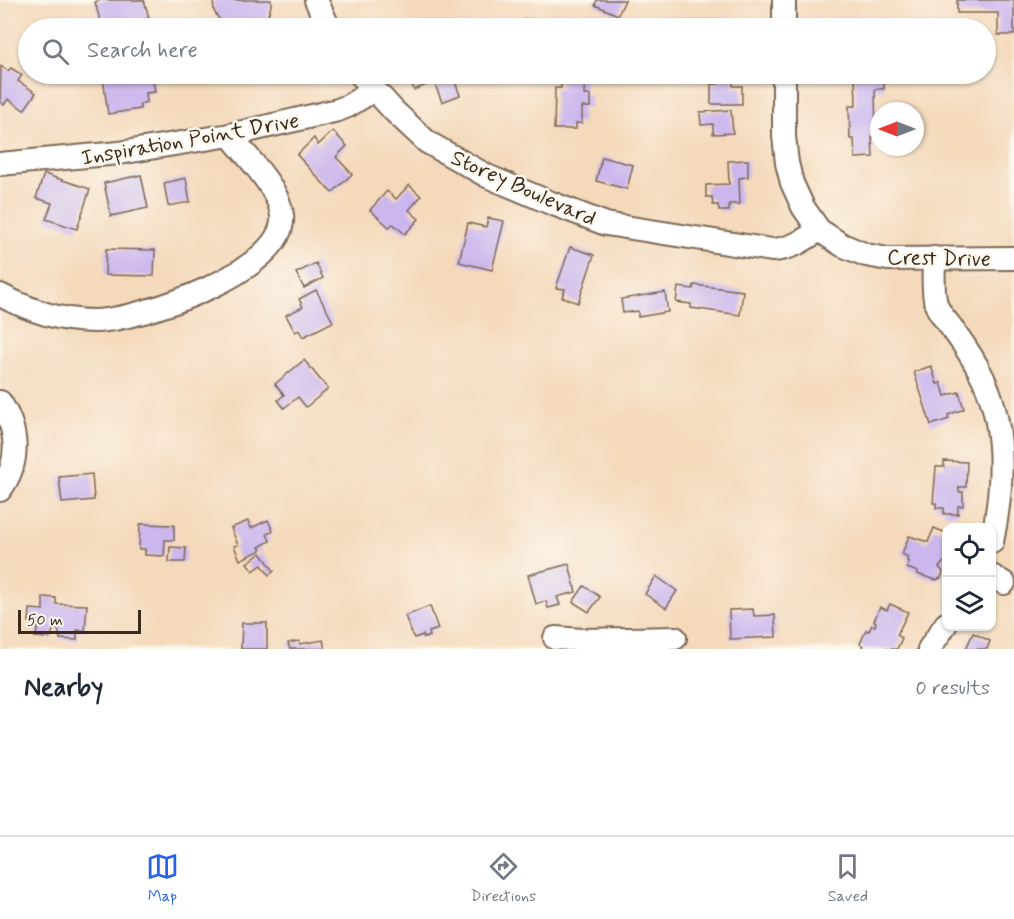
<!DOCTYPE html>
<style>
:root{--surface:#fff;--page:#f2f2f3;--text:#1f2937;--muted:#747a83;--line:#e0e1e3;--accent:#2563eb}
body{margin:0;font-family:Mynerve,sans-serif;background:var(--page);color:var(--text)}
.controls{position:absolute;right:18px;bottom:18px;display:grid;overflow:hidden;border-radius:12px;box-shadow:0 2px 4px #0004}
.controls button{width:54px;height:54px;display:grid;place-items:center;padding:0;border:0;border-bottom:2px solid var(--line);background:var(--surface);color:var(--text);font:30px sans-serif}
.compass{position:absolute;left:870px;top:102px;width:54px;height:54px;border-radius:50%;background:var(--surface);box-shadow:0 2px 4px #0004;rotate:270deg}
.scale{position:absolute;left:18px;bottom:15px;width:123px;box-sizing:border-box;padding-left:6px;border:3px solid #3b2a1e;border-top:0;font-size:16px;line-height:21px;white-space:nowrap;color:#3b2a1e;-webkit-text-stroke:4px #fbf7ec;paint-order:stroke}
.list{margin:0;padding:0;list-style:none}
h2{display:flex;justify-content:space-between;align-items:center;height:78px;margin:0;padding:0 24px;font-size:26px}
h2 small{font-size:20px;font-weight:400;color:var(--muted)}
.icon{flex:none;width:33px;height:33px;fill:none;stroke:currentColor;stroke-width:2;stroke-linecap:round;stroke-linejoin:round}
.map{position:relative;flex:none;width:1014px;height:649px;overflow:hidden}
.search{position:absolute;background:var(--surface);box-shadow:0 2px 4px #0004;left:18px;right:18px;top:18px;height:66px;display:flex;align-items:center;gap:15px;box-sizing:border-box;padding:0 21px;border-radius:33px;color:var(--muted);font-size:22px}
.sheet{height:186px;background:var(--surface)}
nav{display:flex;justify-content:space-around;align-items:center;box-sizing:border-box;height:84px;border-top:2px solid var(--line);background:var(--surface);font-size:16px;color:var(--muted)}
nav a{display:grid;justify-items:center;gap:3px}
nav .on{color:var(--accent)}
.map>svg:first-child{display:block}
</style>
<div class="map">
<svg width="1014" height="649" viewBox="0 0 1014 649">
<rect width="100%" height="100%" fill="#fbf7ec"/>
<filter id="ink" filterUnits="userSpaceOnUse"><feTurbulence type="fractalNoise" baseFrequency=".0167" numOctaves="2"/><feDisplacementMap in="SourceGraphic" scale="12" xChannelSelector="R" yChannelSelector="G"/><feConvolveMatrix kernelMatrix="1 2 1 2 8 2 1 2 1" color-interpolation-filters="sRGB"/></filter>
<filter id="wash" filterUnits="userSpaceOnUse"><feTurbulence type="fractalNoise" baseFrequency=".008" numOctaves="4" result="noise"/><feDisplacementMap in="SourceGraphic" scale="24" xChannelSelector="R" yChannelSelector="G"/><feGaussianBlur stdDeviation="1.35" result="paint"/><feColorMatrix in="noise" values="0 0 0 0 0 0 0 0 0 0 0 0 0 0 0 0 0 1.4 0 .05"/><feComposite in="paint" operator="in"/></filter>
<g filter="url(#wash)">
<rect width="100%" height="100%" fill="#f4d9bb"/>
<g id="blocks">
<!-- building -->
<g fill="#cbb6ed">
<polygon points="101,0 144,0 149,18 111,28 102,28 95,2"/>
<polygon points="213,0 271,0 271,6 268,15 254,28 233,28 219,19 214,11"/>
<polygon points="597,0 625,0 618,15 595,5"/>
<polygon points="957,0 1014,0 1014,35 998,35 998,13 957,13"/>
<polygon points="524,19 543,20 543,26 555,26 554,28 523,28"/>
<polygon points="703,20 737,21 737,28 703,28"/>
<polygon points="1,66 8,71 11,68 22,75 18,81 36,93 24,110 8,99 4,105 0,102"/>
<polygon points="129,74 152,74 155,92 146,93 147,102 140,104 140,109 108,114 103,78"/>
<polygon points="417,74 452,74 460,95 442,102 434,82 414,90 409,77"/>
<polygon points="718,74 733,74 733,86 742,86 742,104 711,104 711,84 718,84"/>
<polygon points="855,74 883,74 884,89 875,89 876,137 872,137 873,157 855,158 854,139 850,139 849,106 856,106"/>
<polygon points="562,76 585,76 584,95 590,95 590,107 582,107 582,123 576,123 576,129 554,129 555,88 561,88"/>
<polygon points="731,110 733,133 713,134 713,124 701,125 700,112"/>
<polygon points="333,131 347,146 336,157 352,174 332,193 297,155 314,138 318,145"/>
<polygon points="602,157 633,165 627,189 596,181"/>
<polygon points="748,160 748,177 739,178 740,204 729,204 729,211 719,211 718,205 713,205 712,197 706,197 706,185 729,184 728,161"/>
<polygon points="44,174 90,189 77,229 46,219 52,203 36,198"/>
<polygon points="141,175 148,208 111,216 104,183"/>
<polygon points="186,178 190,202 168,206 164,183"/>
<polygon points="409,185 421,196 409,210 419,219 405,234 393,224 389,227 370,210 387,191 396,199"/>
<polygon points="488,218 504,221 492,270 459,262 468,223 486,227"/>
<polygon points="570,247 594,255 578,303 562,297 565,289 556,288"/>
<polygon points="106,249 155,250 154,276 105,275"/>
<polygon points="316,263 323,278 304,288 296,273"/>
<polygon points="694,285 743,291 740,315 691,308 691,304 676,302 678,287 693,289"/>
<polygon points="316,290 333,322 303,337 299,330 295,332 286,315 303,307 299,299"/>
<polygon points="665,292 668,312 638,317 638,311 623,313 621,299"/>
<polygon points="304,360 328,389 306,407 298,397 284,408 278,400 284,395 275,384"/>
<polygon points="931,366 937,384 941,383 945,396 959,392 964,409 948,415 949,419 931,425 914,372"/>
<polygon points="944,461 967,462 966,487 959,487 959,492 963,492 963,506 958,506 958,514 944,514 944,508 936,508 936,503 933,503 936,467 944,467"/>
<polygon points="92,474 94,500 62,503 59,477"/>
<polygon points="268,520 273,531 267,534 270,541 259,547 261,550 240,560 234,546 238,545 231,528 248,521 251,528"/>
<polygon points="140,524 174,525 174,540 165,540 164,556 145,555 145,549 139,549"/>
<polygon points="934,528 946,533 946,560 939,567 943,572 941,578 936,580 917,574 918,572 907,568 909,562 907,561 908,557 902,554 909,536 928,542"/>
<polygon points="170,547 186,548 185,562 169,562"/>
<polygon points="261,553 274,571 269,575 262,565 253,571 247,563"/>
<polygon points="569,564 576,592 557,597 560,605 548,608 546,601 536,604 528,575"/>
<polygon points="656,576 677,591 666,608 645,594"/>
<polygon points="584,586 600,597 589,612 573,602"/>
<polygon points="43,597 56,598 56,604 87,605 85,631 77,630 77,640 60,639 58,628 54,628 50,638 35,637 40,622 29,622 30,609 43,610"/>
<polygon points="890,604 908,612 897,635 902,638 897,649 861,649 863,646 860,644 866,630 869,631 872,625 875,626 876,622 874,621 880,607 887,610"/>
<polygon points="430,606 438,629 429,632 430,636 424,638 423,635 414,638 405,616"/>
<polygon points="753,609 754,616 775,615 776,637 730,639 729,610"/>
<polygon points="242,623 267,623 267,649 241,649"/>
<polygon points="973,633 990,641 987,649 966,649"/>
<polygon points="323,640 325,649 290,649 288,643 299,641 300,644"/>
</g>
</g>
</g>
<g filter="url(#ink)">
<use href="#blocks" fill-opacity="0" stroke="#7c6755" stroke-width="1.5"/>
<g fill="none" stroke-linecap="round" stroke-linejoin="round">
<!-- minor casing -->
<g stroke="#7c6755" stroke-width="26">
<g id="minor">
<polyline points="316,0 329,28"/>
<polyline points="784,0 784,28"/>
<path d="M360 74 394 111 427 142 487 176 551 203 606 224 772 250C791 249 803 241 819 230"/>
<polyline points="784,74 784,136 787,163 792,183 803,207 819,230 842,245 866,255 888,259 1014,258"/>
<polyline points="0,164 119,153 230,135 338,110 348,106 374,90"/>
<path d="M934 258C934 273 932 290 936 304 939 314 948 322 954 331 965 346 975 361 983 378 1007 428 1003 489 992 542"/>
<path d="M0 295C32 311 59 321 95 321 139 320 288 271 282 215 279 188 246 156 230 135"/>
<path d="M0 402C18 429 21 462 0 490"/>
<polyline points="992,576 1004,583"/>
<polyline points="555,638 582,640 675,638"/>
<polyline points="929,649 946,624"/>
</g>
</g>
<!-- minor -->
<use href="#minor" stroke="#fff" stroke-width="22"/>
</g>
</g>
<g text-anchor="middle" stroke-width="5" stroke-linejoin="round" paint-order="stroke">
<!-- street labels -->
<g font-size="22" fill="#3b2a1e" stroke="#fbf7ec">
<text transform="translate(190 138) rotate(-10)" y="8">Inspiration Point Drive</text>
<text transform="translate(524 187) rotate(24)" y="8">Storey Boulevard</text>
<text transform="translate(939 257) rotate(1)" y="8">Crest Drive</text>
</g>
</g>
</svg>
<div class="controls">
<button><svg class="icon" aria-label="locate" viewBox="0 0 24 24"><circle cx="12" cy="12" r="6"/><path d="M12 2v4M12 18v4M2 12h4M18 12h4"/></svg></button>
<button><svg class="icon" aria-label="layers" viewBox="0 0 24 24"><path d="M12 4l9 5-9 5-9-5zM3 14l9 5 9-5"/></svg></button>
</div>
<svg class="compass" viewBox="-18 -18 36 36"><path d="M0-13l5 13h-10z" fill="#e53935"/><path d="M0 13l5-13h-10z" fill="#747a83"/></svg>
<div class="scale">50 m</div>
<div class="search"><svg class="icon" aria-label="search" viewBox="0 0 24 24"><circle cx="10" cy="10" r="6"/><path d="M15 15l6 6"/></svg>Search here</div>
</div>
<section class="sheet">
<h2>Nearby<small>0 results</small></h2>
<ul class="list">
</ul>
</section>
<nav>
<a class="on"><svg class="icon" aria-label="map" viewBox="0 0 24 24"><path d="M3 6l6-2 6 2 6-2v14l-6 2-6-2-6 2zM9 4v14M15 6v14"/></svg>Map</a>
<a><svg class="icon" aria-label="directions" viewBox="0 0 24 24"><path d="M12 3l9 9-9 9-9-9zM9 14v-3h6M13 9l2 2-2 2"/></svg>Directions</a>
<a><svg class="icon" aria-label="saved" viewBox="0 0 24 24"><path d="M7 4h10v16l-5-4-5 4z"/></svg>Saved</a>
</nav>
